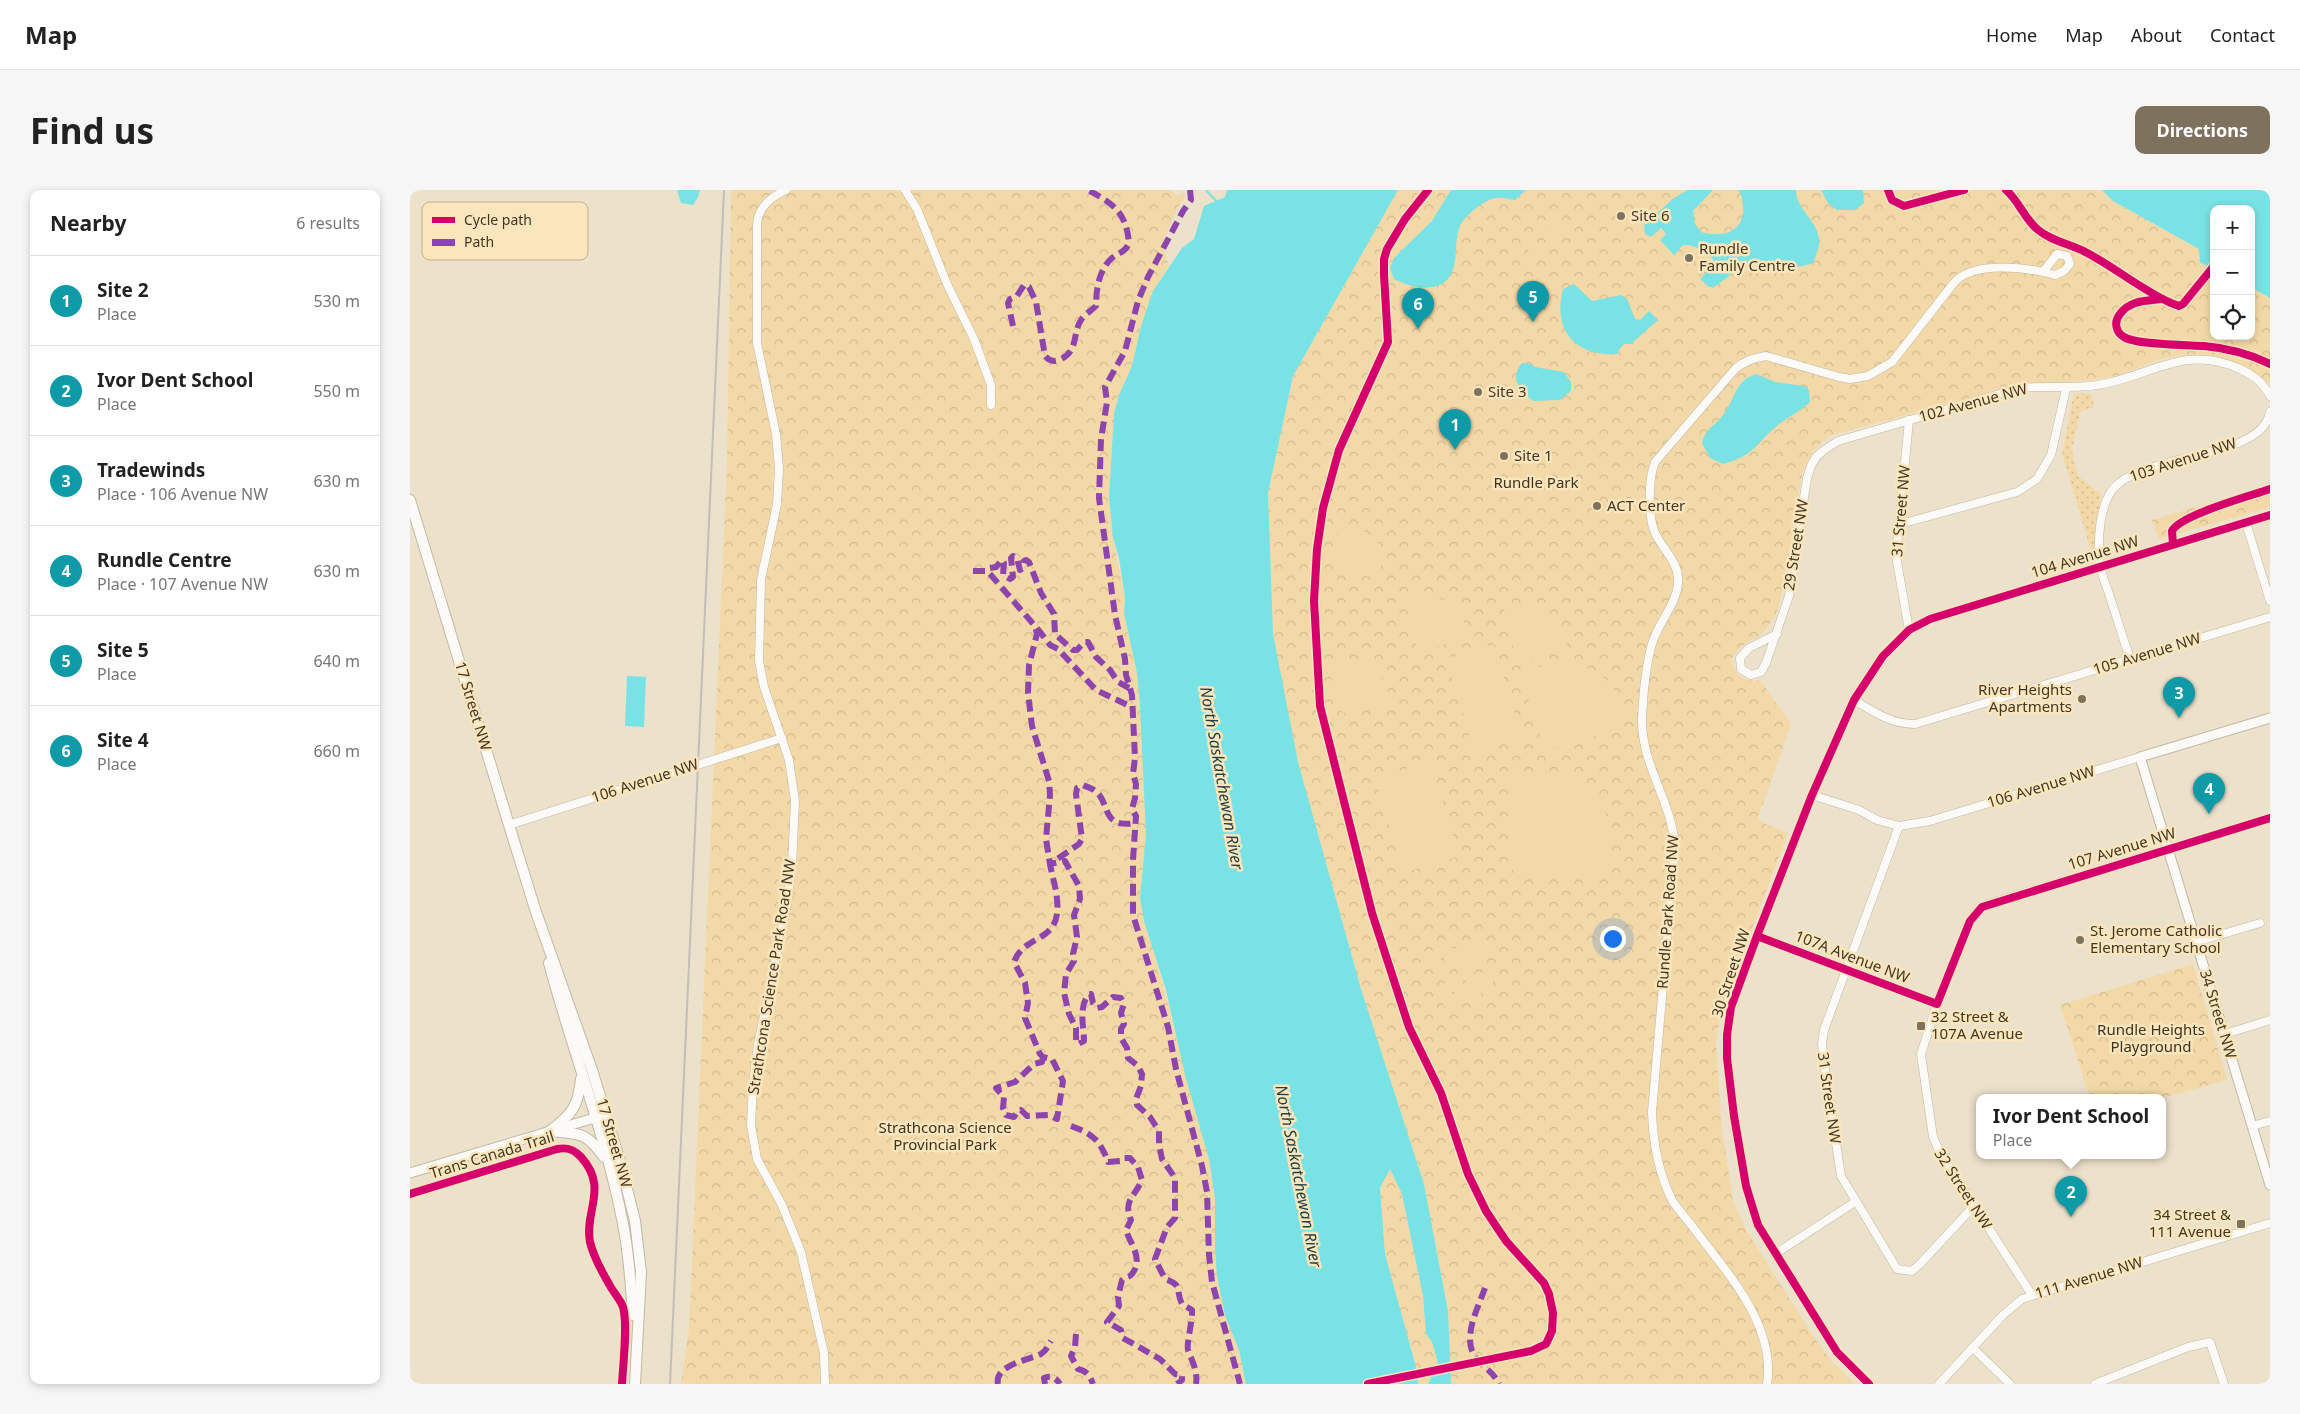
<!DOCTYPE html>
<meta charset="utf-8">
<style>
:root{--surface:#fff;--page:#f6f6f6;--text:#222;--muted:#767676;--line:#e0e0e0;--accent:#7e725e}
body{margin:0;font-family:"Noto Sans",sans-serif;background:var(--page);color:var(--text)}
.controls{position:absolute;right:15px;top:15px;display:grid;overflow:hidden;border-radius:10px;box-shadow:0 2px 8px #0003}
.controls button{width:45px;height:45px;display:grid;place-items:center;padding:0;border:0;border-bottom:1px solid var(--line);background:var(--surface);color:var(--text);font:25px sans-serif}
.you{position:absolute;left:1202px;top:748px;width:18px;height:18px;margin:-12px;border:4px solid #fff;border-radius:50%;background:#1a73e8;box-shadow:0 0 0 8px #1a73e833}
.badge{display:grid;place-items:center;width:32px;height:32px;border-radius:50%;background:var(--accent);color:#fff;font-size:16px;font-weight:700}
.pin{position:absolute;translate:-50% -41px;filter:drop-shadow(0 1px 2px #0008)}
.pin::after{content:'';position:absolute;top:26px;width:18px;height:15px;background:inherit;clip-path:polygon(0 0,100% 0,50% 100%)}
.popup{position:absolute;left:1566px;top:904px;width:190px;height:65px;box-sizing:border-box;display:grid;place-content:center;border-radius:10px;background:var(--surface);filter:drop-shadow(0 1px 4px #0005);font-size:16px;white-space:nowrap;color:var(--muted)}
.popup b{font-size:19px;color:var(--text)}
.popup::after{content:'';position:absolute;left:50%;top:100%;margin-left:-10px;border:10px solid transparent;border-top-color:var(--surface)}
.list{margin:0;padding:0;list-style:none}
h2{display:flex;justify-content:space-between;align-items:center;height:65px;margin:0;padding:0 20px;font-size:21px}
h2 small{font-size:16px;font-weight:400;color:var(--muted)}
.list li{display:grid;grid-template-columns:32px 1fr auto;gap:15px;align-items:center;box-sizing:border-box;height:90px;padding:0 20px;border-top:1px solid var(--line)}
.list b{display:block;font-size:19px;white-space:nowrap}
.list p{margin:0;font-size:16px;white-space:nowrap;color:var(--muted)}
.list em{font-size:16px;font-style:normal;color:var(--muted)}
.icon{flex:none;width:28px;height:28px;fill:none;stroke:currentColor;stroke-width:2;stroke-linecap:round;stroke-linejoin:round}
.map{position:relative;flex:none;width:1860px;height:1194px;overflow:hidden;border-radius:10px}
header{display:flex;align-items:center;gap:30px;box-sizing:border-box;height:70px;padding:0 25px;background:var(--surface);border-bottom:1px solid var(--line)}
header strong{font-size:24px}
nav{display:flex;gap:28px;margin-inline-start:auto;font-size:18px}
.intro{display:flex;align-items:center;justify-content:space-between;box-sizing:border-box;height:120px;padding:0 30px}
h1{margin:0;font-size:35px}
.button{padding:12px 22px;border-radius:10px;background:var(--accent);color:#fff;font-size:18px;font-weight:700}
main{display:flex;gap:30px;padding:0 30px}
aside{flex:1;background:var(--surface);border-radius:10px;box-shadow:0 2px 8px #0003}
.map>svg:first-child{display:block}
</style>
<header>
<strong>Map</strong>
<nav><a>Home</a><a>Map</a><a>About</a><a>Contact</a></nav>
</header>
<div class="intro"><h1>Find us</h1><a class="button">Directions</a></div>
<main>
<aside>
<h2>Nearby<small>6 results</small></h2>
<ul class="list">
<li><span class="badge" style="background:#0f9aa8">1</span><div><b>Site 2</b><p>Place</p></div><em>530 m</em></li>
<li><span class="badge" style="background:#0f9aa8">2</span><div><b>Ivor Dent School</b><p>Place</p></div><em>550 m</em></li>
<li><span class="badge" style="background:#0f9aa8">3</span><div><b>Tradewinds</b><p>Place · 106 Avenue NW</p></div><em>630 m</em></li>
<li><span class="badge" style="background:#0f9aa8">4</span><div><b>Rundle Centre</b><p>Place · 107 Avenue NW</p></div><em>630 m</em></li>
<li><span class="badge" style="background:#0f9aa8">5</span><div><b>Site 5</b><p>Place</p></div><em>640 m</em></li>
<li><span class="badge" style="background:#0f9aa8">6</span><div><b>Site 4</b><p>Place</p></div><em>660 m</em></li>
</ul>
</aside>
<div class="map">
<svg width="1860" height="1194" viewBox="0 0 1860 1194">
<defs>
<pattern id="grass-dots" width="8" height="8" patternUnits="userSpaceOnUse" patternTransform="scale(1.25)"><rect width="8" height="8" fill="#f4d9a8"/><path d="M2 2h.1M6 6h.1" fill="none" stroke="#d2bb90" stroke-width="1.8" stroke-linecap="round"/></pattern>
<pattern id="forest-crowns" width="20" height="18" patternUnits="userSpaceOnUse" patternTransform="scale(1.25)"><rect width="20" height="18" fill="#f4d9a8"/><path d="M2 6a3 3 0 1 1 6 0M12 15a3 3 0 1 1 6 0" fill="none" stroke="#d2bb90"/></pattern>
</defs>
<rect width="100%" height="100%" fill="#ece1cb"/>
<!-- grass -->
<polygon fill="url(#grass-dots)" points="1664,203 1681,204 1684,217 1670,222 1662,261 1668,286 1691,304 1683,367 1652,264"/>
<!-- forest -->
<g fill="url(#forest-crowns)">
<polygon points="321,0 761,0 767,6 774,2 775,8 771,12 752,52 759,76 743,101 731,136 722,176 709,205 704,223 699,308 703,348 715,408 714,424 727,483 730,516 736,645 730,708 799,969 805,1010 805,1059 815,1125 829,1160 836,1194 271,1194 279,1138 317,272"/>
<path d="M988 0H1692L1703 11 1789 59 1790 73 1804 78V146H1841V97L1860 108V193C1829 172 1797 159 1760 167 1738 172 1717 184 1695 188 1665 193 1637 192 1607 195L1419 246 1403 261 1392 283 1373 400 1366 425 1351 445 1332 456 1321 469C1325 485 1333 493 1350 490L1381 534 1348 628 1353 633 1378 643 1311 821 1306 851 1311 930 1323 1011 1336 1040 1402 1144 1423 1173 1445 1194H1041L1038 1121 1014 994 951 799 888 572 863 444 858 303 883 186Z"/>
<polygon points="1860,295 1860,317 1749,349 1742,330"/>
<polygon points="1783,774 1817,890 1752,908 1680,908 1650,815"/>
<polygon points="980,979 992,1004 1013,1106 1016,1144 1022,1152 1028,1173 1018,1194 1008,1194 1006,1177 975,1064 970,998"/>
</g>
<!-- pitch -->
<g fill="#f4d9a8">
<polygon points="1146,29 1156,46 1147,52 1136,35"/>
<polygon points="1121,44 1132,60 1122,66 1112,49"/>
<path d="M940 337C971 343 976 359 969 388L927 382 925 378 928 338Z"/>
<path d="M1010 407C1043 407 1050 416 1059 446L1015 461 1007 458 995 410Z"/>
<path d="M1109 417C1142 418 1149 426 1158 457L1113 471 1106 468 1094 420Z"/>
<polygon points="1084,454 1112,548 1064,562 1037,468"/>
<path d="M941 471C965 473 976 490 981 512L938 525 931 521 918 477Z"/>
<path d="M1152 471C1169 474 1189 480 1201 494 1209 504 1211 524 1214 536L1138 561 1134 559 1110 482Z"/>
<polygon points="1021,571 1049,666 993,683 965,588"/>
<path d="M1158 587C1204 606 1200 639 1201 682L1107 685 1103 681 1098 588Z"/>
<polygon points="1070,747 1076,769 1065,772 1059,750"/>
<polygon points="1055,751 1062,773 1051,776 1045,754"/>
<polygon points="1041,755 1048,777 1037,780 1031,758"/>
<polygon points="1028,759 1034,781 1024,784 1017,762"/>
<polygon points="1080,781 1086,802 1076,806 1069,784"/>
<polygon points="1065,785 1072,806 1061,810 1055,788"/>
<polygon points="1052,789 1058,810 1048,813 1041,792"/>
<polygon points="1038,792 1045,814 1034,817 1028,796"/>
</g>
<!-- water -->
<g fill="#79e2e4">
<polygon points="267,0 290,0 288,7 283,15 271,13"/>
<polygon points="817,0 988,0 883,186 858,303 863,444 888,572 951,799 1014,994 1038,1121 1041,1194 1018,1194 1028,1173 1022,1152 1016,1144 1013,1106 992,1004 980,979 970,998 975,1064 1006,1177 1008,1194 836,1194 829,1160 815,1125 807,1086 805,1059 805,1009 799,969 775,885 756,800 734,731 730,708 736,645 730,516 727,483 714,423 715,408 709,368 703,348 699,308 704,223 709,205 722,176 731,136 743,101 772,58 784,49 794,16 815,7"/>
<path d="M1041 0H1116L1105 10C1099 9 1089 6 1082 9 1071 13 1055 25 1050 36 1044 50 1048 68 1042 82 1033 105 1001 98 984 89L980 78 984 68 1022 31Z"/>
<path d="M1278 0H1303L1283 21 1285 34 1291 42C1312 48 1334 43 1333 18 1332 11 1333 6 1328 0H1386C1385 20 1411 32 1409 54 1409 59 1405 67 1403 73 1375 84 1363 68 1341 74 1326 78 1317 89 1304 97H1299L1290 89 1303 75V69C1295 61 1284 54 1273 55L1264 65 1250 50 1256 44 1251 38 1241 47 1235 44 1234 35 1264 8Z"/>
<polygon points="1411,0 1453,0 1454,13 1445,20 1427,20 1418,13"/>
<polygon points="1692,0 1860,0 1860,108 1841,97 1841,19 1804,19 1804,78 1790,73 1789,59 1703,11"/>
<path d="M1164 94 1182 111 1211 105 1217 109 1225 129 1230 130 1239 121 1248 130 1221 154H1214L1208 161V164C1166 167 1142 141 1153 99Z"/>
<path d="M1112 173 1121 174 1125 177 1154 182 1161 192V201L1150 210 1123 211C1109 199 1099 189 1112 173Z"/>
<path d="M1346 184 1365 192 1395 196 1399 201 1400 212C1391 221 1378 227 1368 235 1345 254 1346 265 1313 274L1300 268 1292 253C1297 235 1307 236 1315 222 1326 207 1325 191 1346 184Z"/>
<polygon points="217,486 236,487 234,537 215,536"/>
</g>
<g fill="none" stroke-linecap="round" stroke-linejoin="round">
<!-- stream -->
<polyline stroke="#79e2e4" stroke-width="2" points="796,0 808,13"/>
<!-- minor casing -->
<g stroke="#c2b8a4" stroke-width="9">
<g id="minor">
<path d="M376 0C361 7 348 17 347 34V153L366 244 369 279 367 314 351 390 349 471 354 497 379 570 385 611 382 675 377 714 348 855 343 894 341 935 347 969 372 1015 391 1062 414 1163 415 1194"/>
<polyline points="495,0 507,19 537,94 564,149 581,195 581,215"/>
<polyline points="1499,230 1486,366 1499,440"/>
<polyline points="1836,333 1860,411"/>
<polyline points="1487,335 1607,302 1627,289 1641,265 1656,199"/>
<path d="M1367 444 1339 458 1330 468 1331 479 1341 485 1351 482 1356 473 1379 406 1397 288 1401 276 1406 267 1414 260 1428 251 1610 198C1640 195 1669 200 1698 193 1747 182 1778 155 1830 179 1843 185 1854 193 1860 206"/>
<path d="M1720 469C1713 448 1707 428 1700 407 1696 394 1689 380 1689 367 1688 346 1690 317 1702 300 1732 262 1853 270 1860 222"/>
<path d="M1444 510C1464 522 1481 534 1505 534L1860 427"/>
<polyline points="1402,605 1449,620 1467,630 1489,636 1520,631 1730,567"/>
<polyline points="99,635 372,548"/>
<polyline points="1489,636 1414,840 1412,854 1414,873 1431,986 1487,1079 1502,1081 1509,1075 1564,1016"/>
<polyline points="1347,746 1527,814"/>
<polyline points="1786,752 1850,733"/>
<polyline points="1815,844 1860,830"/>
<polyline points="1842,936 1860,931"/>
<polyline points="1365,1064 1445,1012"/>
<polyline points="1622,1105 1530,963 1523,947 1511,864 1527,814 1560,731 1567,721 1578,714 1860,628"/>
<polyline points="1563,1158 1600,1194"/>
<path d="M1357 1194C1366 1135 1318 1084 1285 1040 1278 1030 1268 1020 1262 1010 1248 982 1243 952 1242 922L1265 658C1263 613 1231 575 1232 529 1233 507 1236 475 1242 454 1248 431 1270 412 1268 387 1267 371 1252 358 1245 343 1238 327 1238 289 1245 272L1325 179C1334 171 1343 168 1356 166L1429 187 1440 189 1458 186 1482 172 1543 94C1562 70 1618 77 1645 85L1654 81 1660 74 1657 66 1647 64 1633 82"/>
<polyline points="1459,1194 1427,1162 1348,1035 1336,996 1324,926 1317,868 1317,845 1321,817 1347,746 1402,605 1444,510 1473,466 1499,440 1520,429 1860,325"/>
<polyline points="1529,1194 1593,1125 1612,1109 1860,1033"/>
<polyline points="1685,1194 1778,1157 1800,1152 1814,1194"/>
</g>
</g>
<!-- tertiary casing -->
<g stroke="#c2b8a4" stroke-width="11">
<g id="tertiary">
<polyline points="1860,528 1730,567 1860,995"/>
<polyline points="0,983 191,926"/>
</g>
</g>
<!-- secondary casing -->
<g stroke="#c2b8a4" stroke-width="12">
<g id="secondary">
<polyline points="0,310 99,635 126,722 182,880 210,971 225,1031 231,1082 225,1194"/>
<path d="M139 773C162 860 196 945 213 1034 219 1064 221 1094 223 1125"/>
<path d="M140 941C170 944 175 941 194 967"/>
<path d="M140 941C162 924 168 917 171 889"/>
</g>
</g>
<!-- minor -->
<use href="#minor" stroke="#fcfaf7" stroke-width="8"/>
<!-- tertiary -->
<use href="#tertiary" stroke="#fcfaf7" stroke-width="9"/>
<!-- secondary -->
<use href="#secondary" stroke="#fcfaf7" stroke-width="10"/>
<!-- rail -->
<polyline stroke="#c2bfb9" stroke-width="2" points="260,1194 314,0"/>
<!-- quiet -->
<g stroke="#8e44ad" stroke-width="6" stroke-dasharray="12 6" stroke-linecap="butt">
<polyline points="780,0 781,10 773,21 738,87 728,111 715,161 695,197 697,212 691,249 689,308 705,425 715,469 716,485 722,505 725,568 723,584 726,594 725,608 722,619 726,626 723,670 723,725 758,837 766,879 792,976 797,1002 799,1065 802,1092 830,1194"/>
<path d="M603 136 598 113 600 109 607 106 614 95 619 97 626 112 635 166C639 171 643 172 649 170 669 162 662 144 671 130 674 125 682 120 686 116 686 100 689 79 702 68 709 62 715 63 719 53 716 22 704 14 678 0"/>
<polyline points="580,378 586,377 592,370 594,373 593,385 600,389 603,387 601,368 603,366 607,368 610,380 613,378 614,371 616,370 619,372 631,403 644,424 645,444 663,460 667,460 674,452 678,452 686,467 700,480 708,492 719,498"/>
<path d="M563 381H577L580 384 625 436 627 444 619 475 618 503 622 536 639 591 640 605 636 649 640 674 655 671 669 696 670 709 664 725 667 747 663 764 664 771 656 784 654 803 659 824 666 838V851L668 854 674 851C674 836 668 817 679 804H681L683 813 687 818 692 817 703 807 711 808 714 814 711 823 714 834 711 839V848L717 858 718 868 728 876 732 884 731 896 726 909 727 915 740 927 749 941V954L752 969 765 988V1028L757 1037 745 1069 755 1089C774 1095 765 1101 772 1114L782 1120C783 1129 776 1155 778 1160 782 1171 788 1181 786 1194"/>
<polyline points="627,438 640,455 648,459 686,500 722,517"/>
<path d="M633 867 632 872 624 874 605 892 586 898 594 907 593 918 596 925 604 927 607 922 611 920 617 926 638 925 647 929 653 891 642 869 633 867 630 864 615 828 618 813 615 793 604 772C615 742 652 755 647 709 646 697 642 686 640 674L669 654 672 649 666 604 667 598 673 595C677 597 681 598 684 600 702 612 689 639 726 633"/>
<path d="M661 936C683 944 690 950 698 972L711 971 714 968H720L728 977 732 990C724 1008 713 1010 721 1030L716 1040C720 1054 734 1068 722 1084 719 1088 716 1086 712 1090L708 1107 709 1116 697 1132 711 1140 713 1148 750 1169 765 1184 772 1185V1190L767 1194"/>
<path d="M1075 1098C1068 1118 1051 1149 1066 1168 1075 1179 1082 1180 1089 1194"/>
<path d="M666 1144 665 1157 661 1166 668 1179C677 1181 680 1186 683 1194"/>
<path d="M588 1194C584 1175 619 1170 631 1164 636 1161 638 1156 641 1151"/>
<path d="M635 1194 634 1188C642 1185 646 1188 650 1194"/>
</g>
<!-- cycleway casing -->
<g stroke="#fae5bd" stroke-width="11">
<g id="cycleway">
<polyline points="1478,0 1482,10 1494,16 1554,0"/>
<path d="M1596 0C1609 11 1614 28 1627 39 1642 52 1662 54 1679 64 1707 79 1732 100 1761 113L1769 116 1773 114 1804 76"/>
<path d="M1752 109C1736 111 1720 110 1710 124 1704 131 1705 142 1714 147 1727 155 1777 155 1794 156 1816 158 1840 164 1860 174"/>
<path d="M1763 354 1762 341C1770 325 1840 306 1860 299"/>
<polyline points="1347,746 1527,814 1560,731 1572,717 1860,628"/>
<path d="M0 1004 147 959C157 957 164 959 171 967 199 998 174 1021 180 1052 183 1065 192 1082 199 1094 203 1102 210 1109 213 1117 218 1135 213 1174 212 1194"/>
<polyline points="958,1194 1121,1161 1136,1154 1142,1141 1143,1123 1139,1104 1134,1093 1096,1051 1076,1021 1058,984 1031,903 999,837 962,723 910,516 904,411 907,359 913,318 929,260 978,152 974,85 974,69 977,59 995,29 1018,0"/>
<polyline points="1459,1194 1427,1162 1348,1035 1336,996 1324,926 1317,868 1317,845 1321,817 1347,746 1402,605 1444,510 1473,466 1499,440 1520,429 1860,325"/>
</g>
</g>
<!-- cycleway -->
<use href="#cycleway" stroke="#d6006c" stroke-width="8"/>
</g>
<!-- markers -->
<g fill="#7e725e" stroke="#fae5bd" stroke-width="2">
<circle cx="1211" cy="26" r="5"/>
<circle cx="1279" cy="68" r="5"/>
<circle cx="1068" cy="202" r="5"/>
<circle cx="1094" cy="266" r="5"/>
<circle cx="1187" cy="316" r="5"/>
<circle cx="1672" cy="509" r="5"/>
<circle cx="1670" cy="750" r="5"/>
<rect x="1506" y="831" width="10" height="10" rx="2.5"/>
<rect x="1826" y="1029" width="10" height="10" rx="2.5"/>
</g>
<g text-anchor="middle" stroke-width="5" stroke-linejoin="round" paint-order="stroke">
<!-- poi labels -->
<g font-size="15" fill="#423723" stroke="#fae5bd" text-anchor="start">
<text x="1221" y="31">Site 6</text>
<text x="1289" y="64">Rundle<tspan x="1289" dy="17">Family Centre</tspan></text>
<text x="1078" y="207">Site 3</text>
<text x="1104" y="271">Site 1</text>
<text x="1197" y="321">ACT Center</text>
<text x="1662" y="505" text-anchor="end">River Heights<tspan x="1662" dy="17">Apartments</tspan></text>
<text x="1680" y="746">St. Jerome Catholic<tspan x="1680" dy="17">Elementary School</tspan></text>
<text x="1521" y="832">32 Street &amp;<tspan x="1521" dy="17">107A Avenue</tspan></text>
<text x="1821" y="1030" text-anchor="end">34 Street &amp;<tspan x="1821" dy="17">111 Avenue</tspan></text>
</g>
<!-- street labels -->
<g font-size="15" fill="#423723" stroke="#fae5bd">
<text transform="translate(1563 213) rotate(-15)" y="5">102 Avenue NW</text>
<text transform="translate(1773 270) rotate(-18)" y="5">103 Avenue NW</text>
<text transform="translate(1491 321) rotate(-85)" y="5">31 Street NW</text>
<text transform="translate(1386 355) rotate(-81)" y="5">29 Street NW</text>
<text transform="translate(1675 367) rotate(-17)" y="5">104 Avenue NW</text>
<text transform="translate(1737 464) rotate(-17)" y="5">105 Avenue NW</text>
<text transform="translate(63 516) rotate(73)" y="5">17 Street NW</text>
<text transform="translate(235 591) rotate(-18)" y="5">106 Avenue NW</text>
<text transform="translate(1631 597) rotate(-17)" y="5">106 Avenue NW</text>
<text transform="translate(1712 659) rotate(-17)" y="5">107 Avenue NW</text>
<text transform="translate(1258 722) rotate(-86)" y="5">Rundle Park Road NW</text>
<text transform="translate(1442 767) rotate(21)" y="5">107A Avenue NW</text>
<text transform="translate(1321 783) rotate(-72)" y="5">30 Street NW</text>
<text transform="translate(362 787) rotate(-81)" y="5">Strathcona Science Park Road NW</text>
<text transform="translate(1808 824) rotate(73)" y="5">34 Street NW</text>
<text transform="translate(1419 908) rotate(82)" y="5">31 Street NW</text>
<text transform="translate(204 953) rotate(74)" y="5">17 Street NW</text>
<text transform="translate(82 965) rotate(-17)" y="5">Trans Canada Trail</text>
<text transform="translate(1553 999) rotate(57)" y="5">32 Street NW</text>
<text transform="translate(1679 1088) rotate(-17)" y="5">111 Avenue NW</text>
</g>
<!-- park labels -->
<g font-size="15" fill="#3e331d" stroke="#fae5bd">
<text x="1126" y="298">Rundle Park</text>
<text x="1741" y="845">Rundle Heights<tspan x="1741" dy="17">Playground</tspan></text>
<text x="535" y="943">Strathcona Science<tspan x="535" dy="17">Provincial Park</tspan></text>
</g>
<!-- water labels -->
<g font-size="16" font-style="italic" fill="#214043" stroke="#fae5bd">
<text transform="translate(812 588) rotate(80)" y="6">North Saskatchewan River</text>
<text transform="translate(889 986) rotate(79)" y="6">North Saskatchewan River</text>
</g>
</g>
<!-- legend -->
<rect x="12" y="12" width="166" height="58" rx="8" fill="#fae5bd" stroke="#c3b18f" stroke-width="1"/>
<rect x="22" y="27" width="23" height="6" fill="#d6006c"/>
<rect x="22" y="49" width="23" height="7" fill="#8e44ad"/>
<g font-size="14" fill="#423723">
<text x="54" y="35">Cycle path</text>
<text x="54" y="57">Path</text>
</g>
</svg>
<div class="controls">
<button>+</button>
<button>−</button>
<button><svg class="icon" aria-label="locate" viewBox="0 0 24 24"><circle cx="12" cy="12" r="6"/><path d="M12 2v4M12 18v4M2 12h4M18 12h4"/></svg></button>
</div>
<div class="you"></div>
<div class="pin badge" style="left:1045px;top:260px;background:#0f9aa8">1</div>
<div class="pin badge" style="left:1661px;top:1027px;background:#0f9aa8">2</div>
<div class="popup"><b>Ivor Dent School</b>Place</div>
<div class="pin badge" style="left:1769px;top:528px;background:#0f9aa8">3</div>
<div class="pin badge" style="left:1799px;top:624px;background:#0f9aa8">4</div>
<div class="pin badge" style="left:1123px;top:132px;background:#0f9aa8">5</div>
<div class="pin badge" style="left:1008px;top:139px;background:#0f9aa8">6</div>
</div>
</main>
